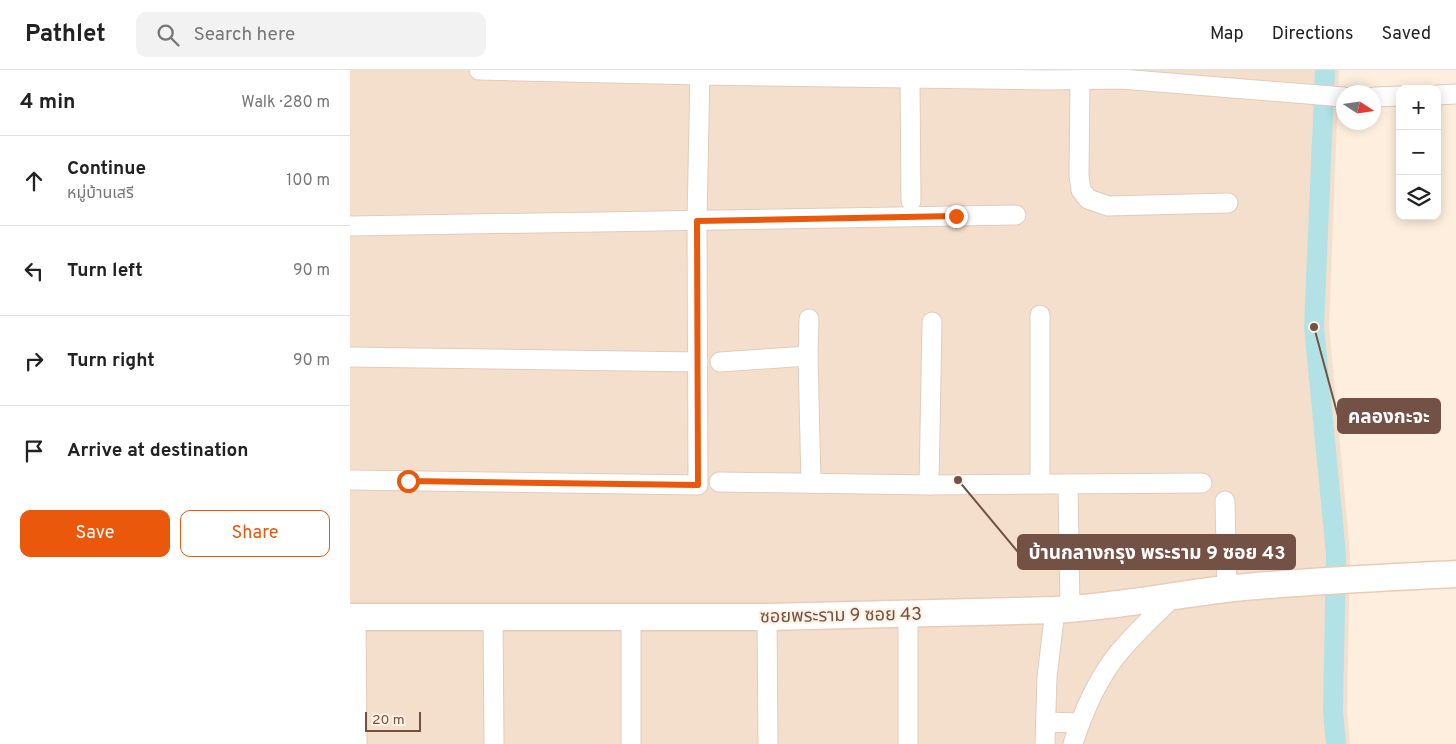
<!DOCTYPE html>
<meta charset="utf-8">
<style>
:root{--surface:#fff;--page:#f2f2f2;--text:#222;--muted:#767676;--line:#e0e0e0;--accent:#ea580c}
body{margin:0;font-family:Overpass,"Noto Sans Thai",sans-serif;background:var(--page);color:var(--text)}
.controls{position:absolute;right:15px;top:15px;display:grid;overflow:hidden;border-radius:10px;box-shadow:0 2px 12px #0003}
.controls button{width:45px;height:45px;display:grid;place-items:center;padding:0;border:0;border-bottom:1px solid var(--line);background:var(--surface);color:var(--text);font:25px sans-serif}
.compass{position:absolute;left:986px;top:15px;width:45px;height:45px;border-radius:50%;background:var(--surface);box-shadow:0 2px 12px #0003;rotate:102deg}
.scale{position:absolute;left:15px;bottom:12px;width:56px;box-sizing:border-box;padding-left:5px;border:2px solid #735245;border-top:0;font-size:14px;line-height:18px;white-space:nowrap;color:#735245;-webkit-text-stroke:4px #fff2e4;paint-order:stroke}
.stop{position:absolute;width:15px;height:15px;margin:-11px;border:4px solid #ea580c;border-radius:50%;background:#fff}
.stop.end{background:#ea580c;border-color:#fff;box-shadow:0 1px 5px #0008}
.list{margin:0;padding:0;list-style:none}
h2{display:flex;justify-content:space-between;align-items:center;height:65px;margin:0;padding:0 20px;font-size:21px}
h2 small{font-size:16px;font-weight:400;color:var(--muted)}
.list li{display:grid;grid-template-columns:32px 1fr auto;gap:15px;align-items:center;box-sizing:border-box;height:90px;padding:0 20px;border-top:1px solid var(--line)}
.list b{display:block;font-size:19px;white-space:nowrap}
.list p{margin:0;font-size:16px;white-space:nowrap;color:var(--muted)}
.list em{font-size:16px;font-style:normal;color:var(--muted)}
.actions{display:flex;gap:10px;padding:15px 20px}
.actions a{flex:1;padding:11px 0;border:1px solid var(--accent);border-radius:10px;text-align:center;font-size:18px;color:var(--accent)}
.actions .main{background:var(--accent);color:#fff}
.icon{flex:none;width:28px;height:28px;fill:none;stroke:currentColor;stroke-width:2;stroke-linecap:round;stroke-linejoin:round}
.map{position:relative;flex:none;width:1106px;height:674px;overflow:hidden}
header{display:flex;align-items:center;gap:30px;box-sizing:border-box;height:70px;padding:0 25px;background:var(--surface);border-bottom:1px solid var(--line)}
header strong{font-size:24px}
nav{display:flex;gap:28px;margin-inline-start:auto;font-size:18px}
.search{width:350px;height:45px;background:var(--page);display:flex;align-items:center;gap:12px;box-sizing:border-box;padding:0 18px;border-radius:10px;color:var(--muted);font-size:19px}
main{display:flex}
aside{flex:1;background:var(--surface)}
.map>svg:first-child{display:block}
</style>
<header>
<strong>Pathlet</strong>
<div class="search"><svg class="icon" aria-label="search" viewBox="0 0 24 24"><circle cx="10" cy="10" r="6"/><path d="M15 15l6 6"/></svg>Search here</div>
<nav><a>Map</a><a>Directions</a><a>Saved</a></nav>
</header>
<main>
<aside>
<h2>4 min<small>Walk · 280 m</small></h2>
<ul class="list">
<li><svg class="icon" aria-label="ahead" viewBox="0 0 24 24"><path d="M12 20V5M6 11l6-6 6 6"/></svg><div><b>Continue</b><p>หมู่บ้านเสรี</p></div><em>100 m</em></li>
<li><svg class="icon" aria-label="left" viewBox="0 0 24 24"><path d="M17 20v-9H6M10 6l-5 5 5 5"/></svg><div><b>Turn left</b></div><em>90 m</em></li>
<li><svg class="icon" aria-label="right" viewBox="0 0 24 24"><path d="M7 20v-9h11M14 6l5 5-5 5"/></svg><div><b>Turn right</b></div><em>90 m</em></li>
<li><svg class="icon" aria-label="arrive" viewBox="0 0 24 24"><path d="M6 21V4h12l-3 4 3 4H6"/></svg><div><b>Arrive at destination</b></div></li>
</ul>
<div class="actions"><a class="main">Save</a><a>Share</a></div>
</aside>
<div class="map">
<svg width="1106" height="674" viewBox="0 0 1106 674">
<rect width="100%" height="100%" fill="#fdeedd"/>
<!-- residential -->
<polygon fill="#f4dfcc" points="0,0 989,0 979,256 1000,483 997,642 1000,674 0,674"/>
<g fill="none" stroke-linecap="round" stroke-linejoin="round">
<!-- canal -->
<polyline stroke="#b2e2e6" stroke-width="20" points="975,0 964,257 986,484 983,642 986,674"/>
<!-- street casing -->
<g stroke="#e2cbbd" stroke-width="21">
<g id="street">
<polyline points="129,0 350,5 696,10 771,9 994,27"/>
<polyline points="560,8 561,131"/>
<polyline points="730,10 729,106 731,120 738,129 758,136 878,133"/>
<polyline points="1087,25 1106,24"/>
<polyline points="1024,27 1050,26"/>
<polyline points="0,156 666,145"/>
<polyline points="459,249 458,286 461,413"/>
<polyline points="0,287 348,292"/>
<polyline points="370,292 458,286"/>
<polyline points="0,410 348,415 347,151 350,0"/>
<polyline points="369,412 579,415 852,413"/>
<polyline points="690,414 690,245"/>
<polyline points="718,414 720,539"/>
<polyline points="579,415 582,252"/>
<polyline points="875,431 877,519"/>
<polyline points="143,546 144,674"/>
<polyline points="281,546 281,674"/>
<polyline points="6,547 7,674"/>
<polyline points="417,547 418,674"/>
<polyline points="696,652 729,653"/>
<polyline points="558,674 558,543"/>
<polyline points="695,674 697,607 705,540"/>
<path d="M723 674C732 645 745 615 763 590 781 566 804 546 825 525"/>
</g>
</g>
<!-- secondary casing -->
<g stroke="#e8ccb9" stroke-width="29">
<path id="secondary" d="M0 547H417L705 540C763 537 818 526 875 519 951 511 1029 508 1106 504"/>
</g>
<!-- street -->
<use href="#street" stroke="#fff" stroke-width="19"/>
<!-- secondary -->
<use href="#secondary" stroke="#fff" stroke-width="26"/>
</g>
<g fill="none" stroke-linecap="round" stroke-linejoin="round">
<!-- route -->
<polyline stroke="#ea580c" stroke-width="6" points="58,411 348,415 347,151 606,146"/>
</g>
<g text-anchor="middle" stroke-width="4.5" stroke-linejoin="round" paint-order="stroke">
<!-- street labels -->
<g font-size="18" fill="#735245" stroke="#fff2e4">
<text transform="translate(491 545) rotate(-1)" y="6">ซอยพระราม 9 ซอย 43</text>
</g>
</g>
<!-- callouts -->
<path fill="none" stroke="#735245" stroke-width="2" d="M964 257L988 346M608 410L668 482"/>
<g fill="#735245" stroke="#fff2e4" stroke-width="2">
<circle cx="964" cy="257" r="5"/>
<circle cx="608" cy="410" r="5"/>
</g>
<g fill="#735245" stroke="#735245" stroke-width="2">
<rect x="988" y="329" width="102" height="34" rx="5"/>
<rect x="668" y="465" width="277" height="34" rx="5"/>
</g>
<g font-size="19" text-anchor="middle" font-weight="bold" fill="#fff">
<text x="1039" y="353">คลองกะจะ</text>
<text x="807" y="489">บ้านกลางกรุง พระราม 9 ซอย 43</text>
</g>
</svg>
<div class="controls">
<button>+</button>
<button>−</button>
<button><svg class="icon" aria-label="layers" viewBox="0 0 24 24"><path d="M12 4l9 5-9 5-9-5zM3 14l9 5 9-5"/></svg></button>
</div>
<svg class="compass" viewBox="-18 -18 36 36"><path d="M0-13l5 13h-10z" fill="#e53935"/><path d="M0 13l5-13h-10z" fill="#767676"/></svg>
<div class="scale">20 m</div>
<div class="stop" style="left:58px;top:411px"></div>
<div class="stop end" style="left:606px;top:146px"></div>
</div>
</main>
